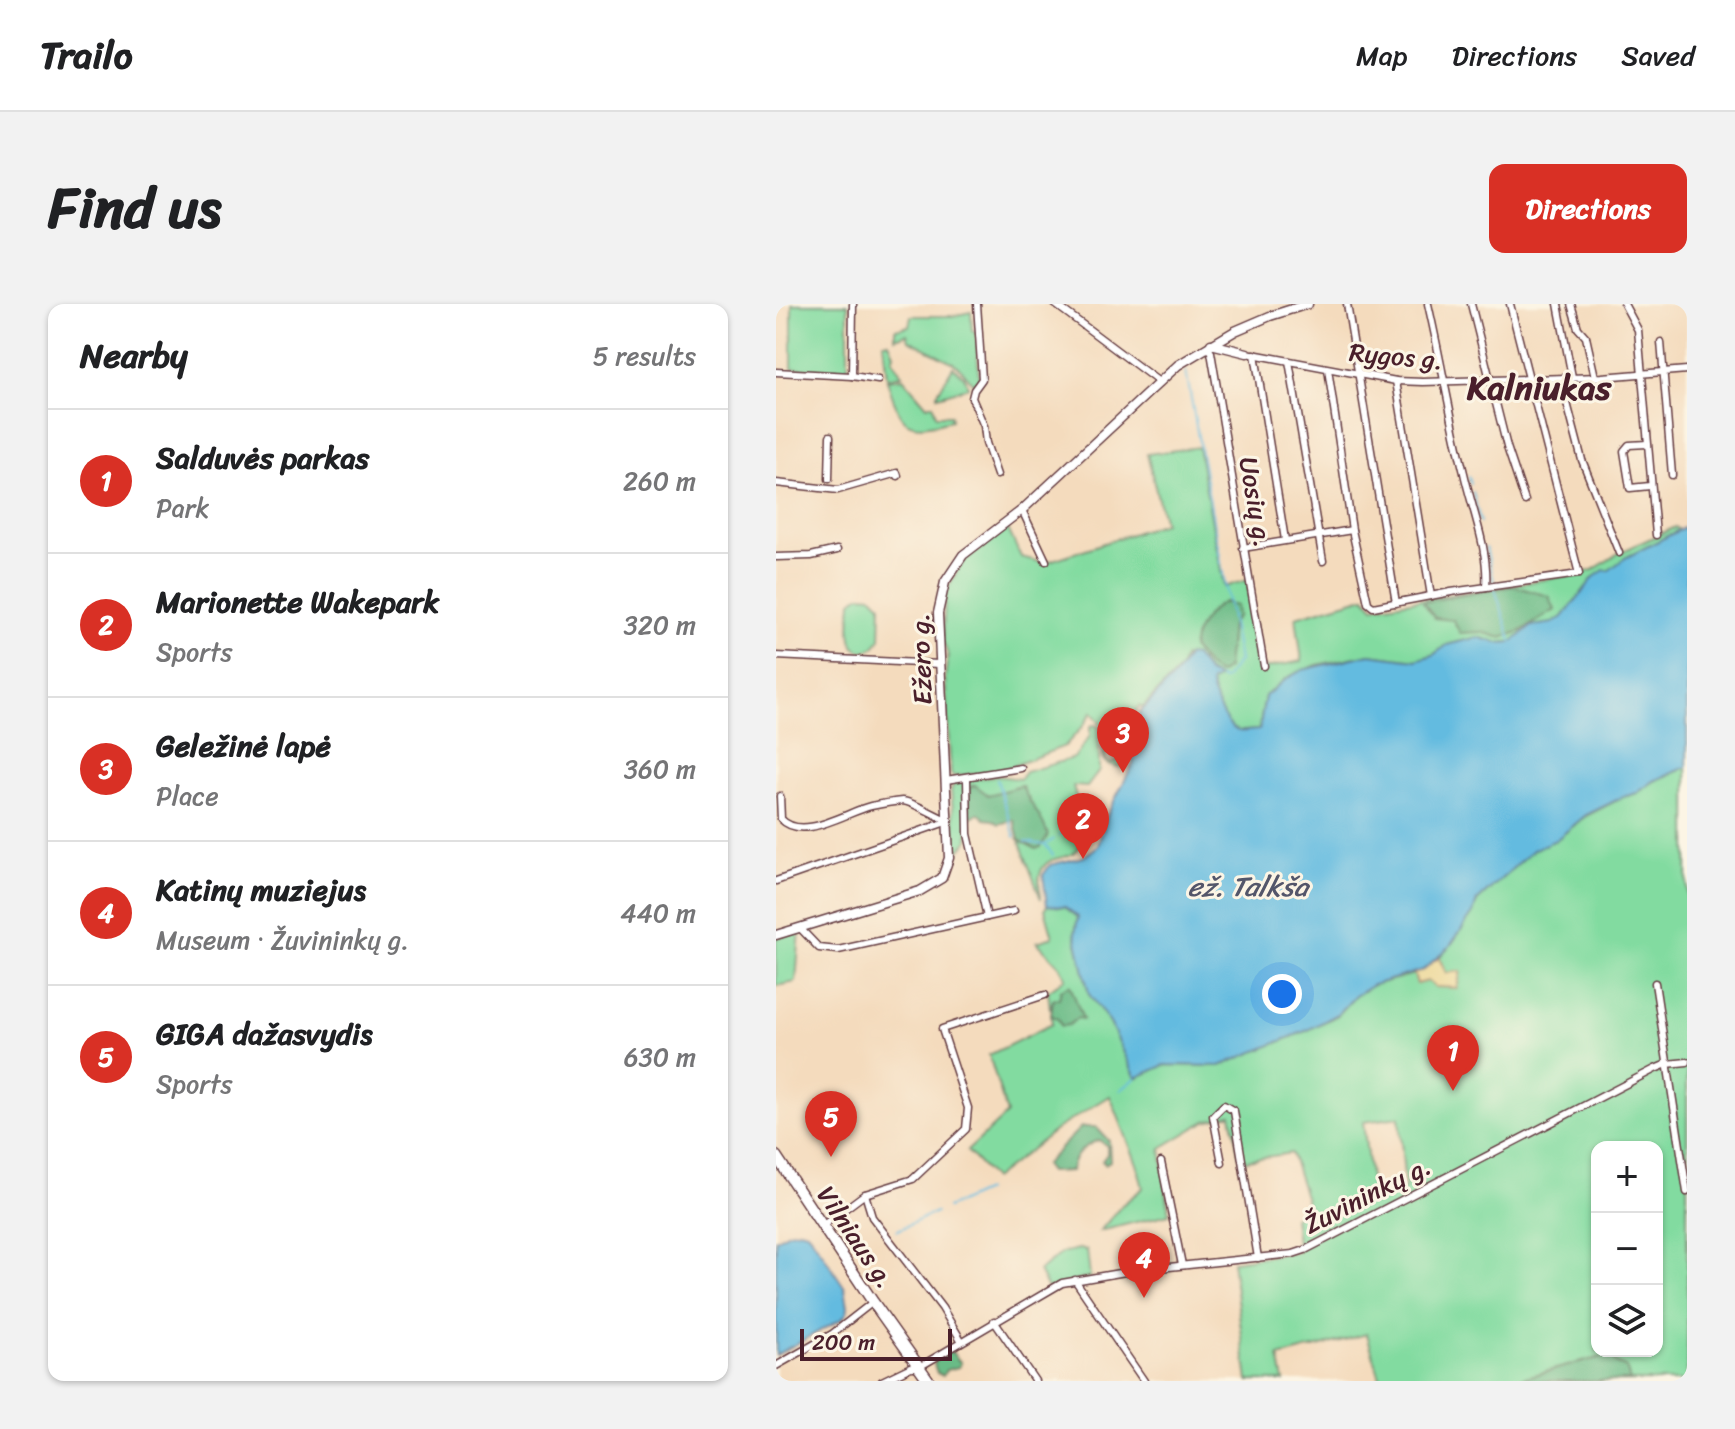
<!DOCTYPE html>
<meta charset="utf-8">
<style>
:root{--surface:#fff;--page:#f2f2f2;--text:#202124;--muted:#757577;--line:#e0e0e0;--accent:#d93025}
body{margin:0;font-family:Sriracha,sans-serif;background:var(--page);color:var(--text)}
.controls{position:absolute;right:24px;bottom:24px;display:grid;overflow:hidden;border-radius:16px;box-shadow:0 2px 6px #0004}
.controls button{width:72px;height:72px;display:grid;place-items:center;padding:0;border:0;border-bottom:2px solid var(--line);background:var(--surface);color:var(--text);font:40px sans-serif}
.scale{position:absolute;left:24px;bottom:20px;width:152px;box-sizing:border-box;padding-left:8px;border:4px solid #4a1f2b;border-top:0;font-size:22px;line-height:28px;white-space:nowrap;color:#4a1f2b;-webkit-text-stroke:6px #fcf5e5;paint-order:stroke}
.you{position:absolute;left:506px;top:690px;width:28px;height:28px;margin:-20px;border:6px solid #fff;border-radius:50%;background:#1a73e8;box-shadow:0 0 0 12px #1a73e833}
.badge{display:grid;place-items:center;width:52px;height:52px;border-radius:50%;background:var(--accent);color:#fff;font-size:26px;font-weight:700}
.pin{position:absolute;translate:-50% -66px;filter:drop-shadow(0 2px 4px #0008)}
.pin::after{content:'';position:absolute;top:42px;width:28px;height:24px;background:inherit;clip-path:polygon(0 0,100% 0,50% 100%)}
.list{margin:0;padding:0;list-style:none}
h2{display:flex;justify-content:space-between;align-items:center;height:104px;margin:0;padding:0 32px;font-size:34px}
h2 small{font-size:26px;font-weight:400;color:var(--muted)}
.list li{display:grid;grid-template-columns:52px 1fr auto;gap:24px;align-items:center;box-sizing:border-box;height:144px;padding:0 32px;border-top:2px solid var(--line)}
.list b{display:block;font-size:30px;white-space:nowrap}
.list p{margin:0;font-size:26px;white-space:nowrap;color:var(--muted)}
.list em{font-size:26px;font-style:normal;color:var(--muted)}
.icon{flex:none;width:44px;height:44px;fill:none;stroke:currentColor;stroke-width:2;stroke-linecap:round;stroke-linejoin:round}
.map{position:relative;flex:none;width:911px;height:1077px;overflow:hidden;border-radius:16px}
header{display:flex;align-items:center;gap:48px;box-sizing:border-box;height:112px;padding:0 40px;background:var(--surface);border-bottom:2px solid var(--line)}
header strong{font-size:38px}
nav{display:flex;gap:44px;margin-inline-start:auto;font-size:28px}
.intro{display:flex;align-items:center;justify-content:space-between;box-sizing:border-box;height:192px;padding:0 48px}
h1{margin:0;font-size:56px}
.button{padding:20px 36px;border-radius:16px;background:var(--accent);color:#fff;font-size:28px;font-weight:700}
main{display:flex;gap:48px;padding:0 48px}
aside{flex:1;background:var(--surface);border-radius:16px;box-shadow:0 2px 6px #0004}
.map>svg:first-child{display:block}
</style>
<header>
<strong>Trailo</strong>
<nav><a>Map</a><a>Directions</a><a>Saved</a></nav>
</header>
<div class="intro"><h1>Find us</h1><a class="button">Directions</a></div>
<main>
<aside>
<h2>Nearby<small>5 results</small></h2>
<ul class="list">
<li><span class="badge">1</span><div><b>Salduvės parkas</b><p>Park</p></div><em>260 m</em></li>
<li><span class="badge">2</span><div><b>Marionette Wakepark</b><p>Sports</p></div><em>320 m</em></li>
<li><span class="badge">3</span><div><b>Geležinė lapė</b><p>Place</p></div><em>360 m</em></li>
<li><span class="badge">4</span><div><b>Katinų muziejus</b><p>Museum · Žuvininkų g.</p></div><em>440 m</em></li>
<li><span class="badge">5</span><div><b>GIGA dažasvydis</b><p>Sports</p></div><em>630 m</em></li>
</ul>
</aside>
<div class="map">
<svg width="911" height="1077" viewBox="0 0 911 1077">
<rect width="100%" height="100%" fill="#fcf5e5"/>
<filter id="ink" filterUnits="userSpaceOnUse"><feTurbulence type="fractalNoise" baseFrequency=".0125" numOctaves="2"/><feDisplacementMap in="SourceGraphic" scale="16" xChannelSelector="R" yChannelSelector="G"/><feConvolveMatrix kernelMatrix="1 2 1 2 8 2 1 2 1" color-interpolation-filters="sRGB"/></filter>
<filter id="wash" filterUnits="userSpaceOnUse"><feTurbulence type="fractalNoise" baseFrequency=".006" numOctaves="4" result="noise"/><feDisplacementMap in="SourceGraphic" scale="32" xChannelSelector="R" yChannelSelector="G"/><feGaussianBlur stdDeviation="1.8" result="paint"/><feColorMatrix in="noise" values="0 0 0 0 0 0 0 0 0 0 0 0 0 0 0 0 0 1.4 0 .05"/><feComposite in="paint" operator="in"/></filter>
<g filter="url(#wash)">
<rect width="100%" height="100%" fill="#f4dbbd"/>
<!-- green -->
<g fill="#82dba0" stroke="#667d66" stroke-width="2" fill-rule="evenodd">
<polygon points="16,0 72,0 72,66 16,64"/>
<polygon points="195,8 196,27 200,27 203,74 197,80 185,65 176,58 133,36 131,30 119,34 119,25 133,22 135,12 176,12"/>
<polygon points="107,38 113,38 118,50 116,55 126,71 111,74"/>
<polygon points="177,63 188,72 192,83 162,92 162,88"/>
<path d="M127 74 151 102 157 100 160 111H174L175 116C127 129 126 122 111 76Z"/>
<path d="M422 143 448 283 471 276 485 365 526 357 520 313 589 293 598 303 803 270 817 266 843 249 899 223 903 226 849 254 832 268 818 273 787 313 777 319 752 325 736 338 722 339 702 333 671 341 657 351 640 356 594 350 541 361 511 374 489 392 483 426C476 426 463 429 457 425 448 418 435 389 435 378L442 374 432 369 424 357 408 353 404 365 366 404 363 402C359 408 355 413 354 420 352 437 361 451 346 463 315 461 332 445 326 425 325 419 319 413 316 408L307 422 289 442 224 467 178 472 175 470 169 374 172 351 167 337 169 290 185 260 231 223 245 253 268 259 388 219 371 150ZM461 312 455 321 451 364 418 333 426 320ZM336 439 345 443 346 450 342 457 335 459 330 456 329 447Z"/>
<path d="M85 291 97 292 105 300 104 335C100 341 97 346 89 347 67 348 76 311 76 297Z"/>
<path d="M319 421 323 424V467L311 483 297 482 306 515 314 526C309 532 305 542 300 547 288 558 271 549 264 570 261 578 265 587 265 595L243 536 254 540 252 496 246 482C239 483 218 492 213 491 207 489 200 485 194 483L192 537 181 549 175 486 180 477 221 472 244 475 249 468 298 454 314 432V422Z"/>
<path d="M911 463V1077H854L850 1064 840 1059 834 1051 735 1077H605L591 1030 503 1053 508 1077H472L456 957 522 948 518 913 534 908 515 849 464 857 455 810 430 817 385 844 393 910 324 927 346 901 367 884 361 860 334 792 282 824 217 875 191 847 231 810 213 751 276 720 275 711 295 717 301 714 283 694 277 696 274 705 272 687 290 674 284 662 261 638 277 633 269 605 271 601 289 603 302 613 299 629 313 690 334 719 360 774 389 761 444 762 532 726 562 711 579 692 597 681 638 670 663 654 697 609 701 597 758 545 780 536 810 512 847 493 861 489 878 477ZM623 813 629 885 597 899 587 818ZM821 843H881V1047H821Z"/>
<polygon points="24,626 20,678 0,682 0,634"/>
<polygon points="303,945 311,946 314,973 272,985 263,967 286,949"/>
</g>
<!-- forest -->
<g fill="#69bb86" stroke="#5a6d58" stroke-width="2">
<polygon points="737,282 773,292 779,306 745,327 726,334 705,328 684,329 677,316 659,314 647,298"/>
<path d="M448 298 460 302 461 312 455 321 451 364 443 370 434 365 416 344C419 325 431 307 448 298Z"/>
<path d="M199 481 212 491 246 482C253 500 267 513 272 531L265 543 260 545 243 536 238 516 223 520 217 516 209 515 203 509 193 514 194 483Z"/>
<polygon points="294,681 307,715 301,714 293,721 285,722 282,715 275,711 277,696 283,694 285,686"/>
<path d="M305 823H320L333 837 334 857 329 860 326 857 331 850V842L323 836C308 842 297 850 295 867L273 868 268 861Z"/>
<polygon points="175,1047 185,1059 183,1063 170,1066 167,1072 161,1069 158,1060 161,1054"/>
<polygon points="834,1051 840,1059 850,1064 854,1077 735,1077"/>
</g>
<!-- sand -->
<polygon fill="#eeda9e" stroke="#9c7c64" stroke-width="2" points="663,654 670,669 685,667 681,684 659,683 652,677 641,680 638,670"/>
<!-- water -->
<g fill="#63bbe0" stroke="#566d86" stroke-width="2">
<path d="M911 222V463L878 477 861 489 847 493 810 511 780 536 758 545 701 597 697 609 674 642 647 666 597 681 579 692 562 710 532 726 444 762 389 761 360 774 334 719 313 690 299 629 302 613 289 603 271 601 267 571 274 561 307 553 322 542 332 509 357 460 360 413 404 365 412 351 419 352 432 369 443 374 435 378C435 389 450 425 463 427 469 428 477 426 483 426L489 392 511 374 526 366 594 350 640 356 657 351 671 341 702 333 722 339 736 338 756 322 777 319 787 313 818 273 828 266 832 267 849 254Z"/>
<polygon points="23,926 31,928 37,935 69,984 72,1002 71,1009 66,1015 0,1051 0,935 13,928"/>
</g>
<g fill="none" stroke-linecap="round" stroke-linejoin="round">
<!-- stream -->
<g stroke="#63bbe0" stroke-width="2">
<polyline points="410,67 463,357 448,376 443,374"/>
<polyline points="693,173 695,180"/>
<polyline points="697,188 704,218"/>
<polyline points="710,244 718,278"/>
<polyline points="719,285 736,338"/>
<polyline points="221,476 239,533"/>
<polyline points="282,532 299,517"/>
<polyline points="250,538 269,541 277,551"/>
<polyline points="269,541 278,535"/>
<polyline points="345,786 360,774"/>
<polyline points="171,904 209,887"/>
<polyline points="120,927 160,908"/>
</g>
</g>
</g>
<g filter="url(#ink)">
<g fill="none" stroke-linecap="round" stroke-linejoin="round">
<!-- minor casing -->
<g stroke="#643b41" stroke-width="9">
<g id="minor">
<polyline points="201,0 206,75 198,86 196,94 208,122 210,139 221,171"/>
<polyline points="279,0 383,78"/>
<polyline points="571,0 620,299"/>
<path d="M652 0C665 56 674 113 688 169 696 206 713 245 710 283"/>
<polyline points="695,0 731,143 749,197"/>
<polyline points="782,0 796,73 790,95 806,156 843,249"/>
<polyline points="795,0 802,24 810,33 819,73"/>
<polyline points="848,0 862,26 880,231"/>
<polyline points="885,38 896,171"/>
<polyline points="431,43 435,48 488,362"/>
<polyline points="471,49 620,77 647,78 826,73 911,66"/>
<polyline points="479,50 509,236"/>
<polyline points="513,57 547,257"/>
<polyline points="552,65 576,226 592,299 597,303 675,288 803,270 734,0"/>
<polyline points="0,68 76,72 102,76"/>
<polyline points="76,72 77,0"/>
<polyline points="620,77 655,292"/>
<polyline points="871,140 853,141 848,147 854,184 874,182"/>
<polyline points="53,175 54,132"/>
<polyline points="0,179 62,186 121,169 122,172"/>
<polyline points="246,206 270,257"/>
<polyline points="467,244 576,226"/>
<polyline points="0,253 35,252 61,246"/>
<polyline points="0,352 163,360"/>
<polyline points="191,474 192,530 211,613"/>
<polyline points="170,476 245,464"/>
<path d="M4 492 5 515C27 538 70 508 95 502 105 500 116 498 126 497 136 497 162 513 173 517"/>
<polyline points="0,577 173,517"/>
<polyline points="24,624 43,644 62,646 238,607"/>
<polyline points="879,679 911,888"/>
<polyline points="385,858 406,961"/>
<polyline points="446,859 437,812 448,801 458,807 482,954"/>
<polyline points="89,890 96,913 166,1004 185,1036"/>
<polyline points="46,922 89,890 137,875 190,825 192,804 166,725 269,691"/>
<polyline points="299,976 368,1077"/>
<polyline points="218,1017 259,1077"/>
<polyline points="0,1062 56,1030 97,998"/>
<polyline points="106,1077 135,1063 143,1063 286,979 355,967 517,950 529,946 879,765 891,760 911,758"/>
</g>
</g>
<!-- secondary casing -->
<g stroke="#643b41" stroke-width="11">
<g id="secondary">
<polyline points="435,40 471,49"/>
<polyline points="0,631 144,587 166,574 173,554 162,309 169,278 187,251 246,206 402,61 459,27 494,12 532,0"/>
</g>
</g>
<!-- trunk casing -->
<g stroke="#643b41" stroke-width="13">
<polyline id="trunk" points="0,852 97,998 153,1077"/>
</g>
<!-- minor -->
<use href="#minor" stroke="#fff" stroke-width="6"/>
<!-- secondary -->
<use href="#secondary" stroke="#fff" stroke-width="8"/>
<!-- trunk -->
<use href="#trunk" stroke="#fff" stroke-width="10"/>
</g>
</g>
<g text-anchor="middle" stroke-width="6" stroke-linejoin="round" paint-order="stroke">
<!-- street labels -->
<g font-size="26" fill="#4a1f2b" stroke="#fcf5e5">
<text transform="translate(620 52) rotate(5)" y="9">Rygos g.</text>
<text transform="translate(480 198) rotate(80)" y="9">Uosių g.</text>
<text transform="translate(145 355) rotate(-92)" y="9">Ežero g.</text>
<text transform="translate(591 891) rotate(-27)" y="9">Žuvininkų g.</text>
<text transform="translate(80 933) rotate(56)" y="9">Vilniaus g.</text>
</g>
<!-- water labels -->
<g font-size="28" font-style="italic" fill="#53566a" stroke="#fcf5e5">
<text x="472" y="592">ež. Talkša</text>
</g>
<!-- district labels -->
<g font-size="34" font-weight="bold" fill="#4a1f2b" stroke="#fcf5e5">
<text x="763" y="95">Kalniukas</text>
</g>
</g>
</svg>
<div class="controls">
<button>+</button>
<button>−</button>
<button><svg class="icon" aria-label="layers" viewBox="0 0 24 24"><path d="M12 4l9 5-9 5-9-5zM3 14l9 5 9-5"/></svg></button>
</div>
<div class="scale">200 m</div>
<div class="you"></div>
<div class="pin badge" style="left:677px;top:787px">1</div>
<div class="pin badge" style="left:307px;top:555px">2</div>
<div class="pin badge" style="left:347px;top:469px">3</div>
<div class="pin badge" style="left:368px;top:994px">4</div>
<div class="pin badge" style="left:55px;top:853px">5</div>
</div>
</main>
